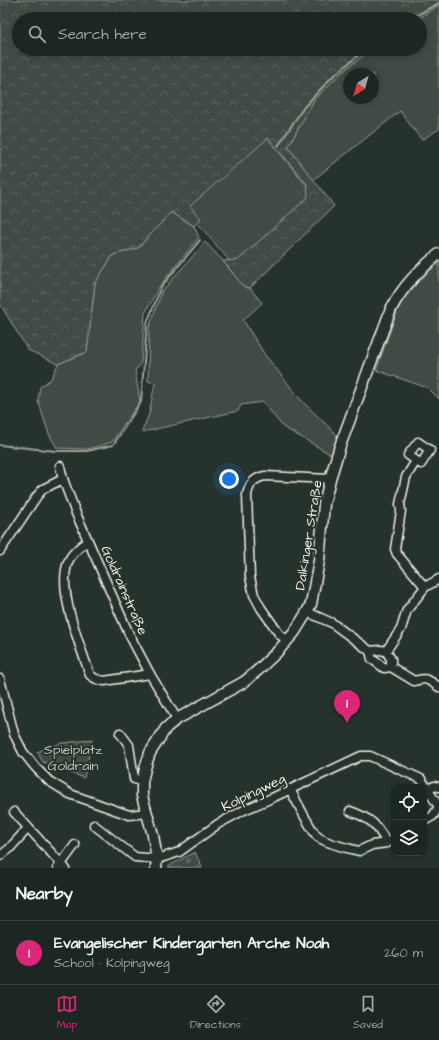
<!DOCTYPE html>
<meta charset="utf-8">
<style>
:root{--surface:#1c2622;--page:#29322f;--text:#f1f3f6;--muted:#a0a5a5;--line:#3a4340;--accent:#db2777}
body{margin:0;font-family:"Architects Daughter",sans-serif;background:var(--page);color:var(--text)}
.controls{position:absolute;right:12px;bottom:12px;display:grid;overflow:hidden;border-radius:8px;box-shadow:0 2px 6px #0003}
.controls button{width:36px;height:36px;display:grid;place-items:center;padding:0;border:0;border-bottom:1px solid var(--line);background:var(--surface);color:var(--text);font:20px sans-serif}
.compass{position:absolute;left:343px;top:68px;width:36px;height:36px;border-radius:50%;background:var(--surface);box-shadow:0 2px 6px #0003;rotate:217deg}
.you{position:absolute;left:229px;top:479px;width:14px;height:14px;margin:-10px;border:3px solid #fff;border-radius:50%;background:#1a73e8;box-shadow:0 0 0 6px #1a73e833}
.badge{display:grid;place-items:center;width:26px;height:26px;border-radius:50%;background:var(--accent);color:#fff;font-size:13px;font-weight:700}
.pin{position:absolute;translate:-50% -33px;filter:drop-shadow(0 1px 2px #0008)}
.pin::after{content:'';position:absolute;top:21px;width:14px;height:12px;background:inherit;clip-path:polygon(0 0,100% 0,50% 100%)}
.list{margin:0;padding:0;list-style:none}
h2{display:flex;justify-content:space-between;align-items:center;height:52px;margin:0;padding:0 16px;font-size:17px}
h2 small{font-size:13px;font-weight:400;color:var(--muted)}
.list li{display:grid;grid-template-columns:26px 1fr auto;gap:12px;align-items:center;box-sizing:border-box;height:64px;padding:0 16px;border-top:1px solid var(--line)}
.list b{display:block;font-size:15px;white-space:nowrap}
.list p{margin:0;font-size:13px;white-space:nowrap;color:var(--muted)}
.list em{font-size:13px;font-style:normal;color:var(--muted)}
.icon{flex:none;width:22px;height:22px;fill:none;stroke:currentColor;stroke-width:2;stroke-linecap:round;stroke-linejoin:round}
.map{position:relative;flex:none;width:439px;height:868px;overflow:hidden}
.search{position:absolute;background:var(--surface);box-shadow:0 2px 6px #0003;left:12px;right:12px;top:12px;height:44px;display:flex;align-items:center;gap:10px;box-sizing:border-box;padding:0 14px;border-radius:22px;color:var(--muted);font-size:15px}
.sheet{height:116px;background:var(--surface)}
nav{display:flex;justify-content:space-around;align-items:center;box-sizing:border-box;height:56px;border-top:1px solid var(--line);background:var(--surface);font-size:11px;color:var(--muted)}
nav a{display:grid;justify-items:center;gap:2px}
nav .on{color:var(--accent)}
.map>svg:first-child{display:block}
</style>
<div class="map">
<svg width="439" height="868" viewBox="0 0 439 868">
<defs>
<pattern id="forest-crowns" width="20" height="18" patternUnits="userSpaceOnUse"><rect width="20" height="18" fill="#414b45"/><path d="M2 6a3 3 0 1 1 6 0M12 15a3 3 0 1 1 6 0" fill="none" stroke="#5d6560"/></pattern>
<pattern id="cemetery-stones" width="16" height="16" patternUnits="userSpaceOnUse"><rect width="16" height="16" fill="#414b45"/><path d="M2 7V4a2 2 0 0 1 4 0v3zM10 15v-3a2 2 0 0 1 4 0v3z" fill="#5d6560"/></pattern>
</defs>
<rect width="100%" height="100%" fill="#26332d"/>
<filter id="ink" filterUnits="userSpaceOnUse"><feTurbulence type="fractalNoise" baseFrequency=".025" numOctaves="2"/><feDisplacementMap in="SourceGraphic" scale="8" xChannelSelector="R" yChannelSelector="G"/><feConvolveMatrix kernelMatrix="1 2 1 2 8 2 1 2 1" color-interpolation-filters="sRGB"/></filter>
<g filter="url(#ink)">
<!-- green -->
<g fill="#414b45" stroke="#9a9e96" fill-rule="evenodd">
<path d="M439 5V129L423 139H421L400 111 313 180 288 147 314 100 342 72 368 52 372 49H420V19H418ZM349 74H373V98H349Z"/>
<polygon points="266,136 321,203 239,272 183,206"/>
<polygon points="171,212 194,226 199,237 159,287 145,313 141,363 135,371 140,401 112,442 88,449 57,448 49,434 38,401 40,387 51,379 58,364 87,352 95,283 113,255 138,248"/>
<polygon points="205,242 223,261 244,287 250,288 262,303 243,320 265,355 301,400 339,437 332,455 283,427 263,402 241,405 238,411 142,432 149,414 155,383 148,381 149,328 162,291"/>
<polygon points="439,263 439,399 428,388 376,370 401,301 421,279"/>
<polygon points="92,740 84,778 43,762 37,752 62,743"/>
</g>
<!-- forest -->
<polygon fill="url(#forest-crowns)" stroke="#9a9e96" points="3,0 439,0 439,5 418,19 19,19 19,49 372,49 342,72 314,100 288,147 334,206 250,288 244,287 223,261 238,260 308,197 307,184 268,138 190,206 201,219 194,226 171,212 138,248 113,255 95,283 87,352 58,364 28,350 0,304 0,2"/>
<!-- cemetery -->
<polygon fill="url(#cemetery-stones)" stroke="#9a9e96" points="195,852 202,868 169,868 169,866"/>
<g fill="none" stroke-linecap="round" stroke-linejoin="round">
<!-- stream -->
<g stroke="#9fa39b" stroke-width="2">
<polyline points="410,19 439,3"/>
<polyline points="278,146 304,107 331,78 366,49"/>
<polyline points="0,445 56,451 87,451 113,445 141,402 147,323 161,287 200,240"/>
</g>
<!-- minor casing -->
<g stroke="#f4f1e8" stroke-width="11">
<g id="minor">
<polygon points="418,442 430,450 421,464 408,455"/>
<polyline points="416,461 406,477 400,504 401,511 395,549 397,554 425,587"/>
<polyline points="60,466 63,479 75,511 129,634 150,674 177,719"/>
<path d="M88 541C81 546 75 550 70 558 54 585 81 647 90 675L96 679 104 681 150 674"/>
<polyline points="0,551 37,496 43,489 63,479"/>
<polyline points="307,612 332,623 370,651"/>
<path d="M287 640 280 635 261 608 254 595 250 577 247 495C249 484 254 478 265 476L330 479"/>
<polygon points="380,650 386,651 391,659 391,667 384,668 372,659 370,651"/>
<polyline points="386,651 401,629 407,610 425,587 439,579"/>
<path d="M391 667 414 681C427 677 428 680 439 687"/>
<polyline points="0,679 14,734 23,752 36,768 49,781 70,794 129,815 147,813"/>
<polyline points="120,733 129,745 134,779 142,781"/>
<path d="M290 789C296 800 311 831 318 837 327 844 348 848 359 851L372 845 387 843 394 839"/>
<polyline points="428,789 434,786 439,787"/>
<path d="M350 811C372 819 376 824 387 843"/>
<polyline points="14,812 65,868"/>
<polyline points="424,821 433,816 438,808"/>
<polyline points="94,825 135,857 157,859 167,856 179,852 218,824 244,810 272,798 361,756 370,756 421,779 439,807"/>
<polyline points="0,856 9,849 28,828"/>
<polyline points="58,868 75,845"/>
</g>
</g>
<!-- tertiary casing -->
<g stroke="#f4f1e8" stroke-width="13">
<path id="tertiary" d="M156 868 157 859 153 835 142 796V781L146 765 150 753 166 728 177 719 244 682 257 671 277 652 294 633 307 612 311 604 319 561 324 504 330 479 340 446 391 309C403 286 419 270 439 254"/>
</g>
<!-- minor -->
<use href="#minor" stroke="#26332d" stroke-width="8"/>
<!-- tertiary -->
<use href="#tertiary" stroke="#26332d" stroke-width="10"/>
</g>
</g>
<g text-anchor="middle" stroke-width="4" stroke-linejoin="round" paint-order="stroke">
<!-- street labels -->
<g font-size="14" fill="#f4f1e8" stroke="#26332d">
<text transform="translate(308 535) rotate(-81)" y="5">Dalkinger Straße</text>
<text transform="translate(125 590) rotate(66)" y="5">Goldrainstraße</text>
<text transform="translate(253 792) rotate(-26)" y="5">Kolpingweg</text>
</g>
<!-- park labels -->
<g font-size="14" fill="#bebfb7" stroke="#26332d">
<text x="73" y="754">Spielplatz<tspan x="73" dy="16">Goldrain</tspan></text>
</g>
</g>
</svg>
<div class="controls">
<button><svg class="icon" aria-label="locate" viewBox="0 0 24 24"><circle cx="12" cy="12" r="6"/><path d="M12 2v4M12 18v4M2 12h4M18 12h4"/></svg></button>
<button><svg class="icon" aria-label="layers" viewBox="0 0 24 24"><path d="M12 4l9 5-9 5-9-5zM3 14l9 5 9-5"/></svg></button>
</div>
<svg class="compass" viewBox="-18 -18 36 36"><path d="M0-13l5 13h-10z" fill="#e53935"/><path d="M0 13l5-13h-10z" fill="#a0a5a5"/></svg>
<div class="you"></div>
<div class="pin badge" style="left:347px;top:723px">1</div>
<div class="search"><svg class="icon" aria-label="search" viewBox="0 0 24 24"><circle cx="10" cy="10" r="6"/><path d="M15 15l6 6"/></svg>Search here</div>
</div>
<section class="sheet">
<h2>Nearby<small></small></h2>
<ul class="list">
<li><span class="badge">1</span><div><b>Evangelischer Kindergarten Arche Noah</b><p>School · Kolpingweg</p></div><em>260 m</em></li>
</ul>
</section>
<nav>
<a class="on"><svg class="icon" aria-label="map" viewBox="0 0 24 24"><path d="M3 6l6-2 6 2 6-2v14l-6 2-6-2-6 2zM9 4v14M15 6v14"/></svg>Map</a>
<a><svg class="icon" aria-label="directions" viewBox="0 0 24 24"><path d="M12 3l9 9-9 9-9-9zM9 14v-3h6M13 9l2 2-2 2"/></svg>Directions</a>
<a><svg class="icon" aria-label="saved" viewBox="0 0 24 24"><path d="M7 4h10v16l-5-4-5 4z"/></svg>Saved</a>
</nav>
